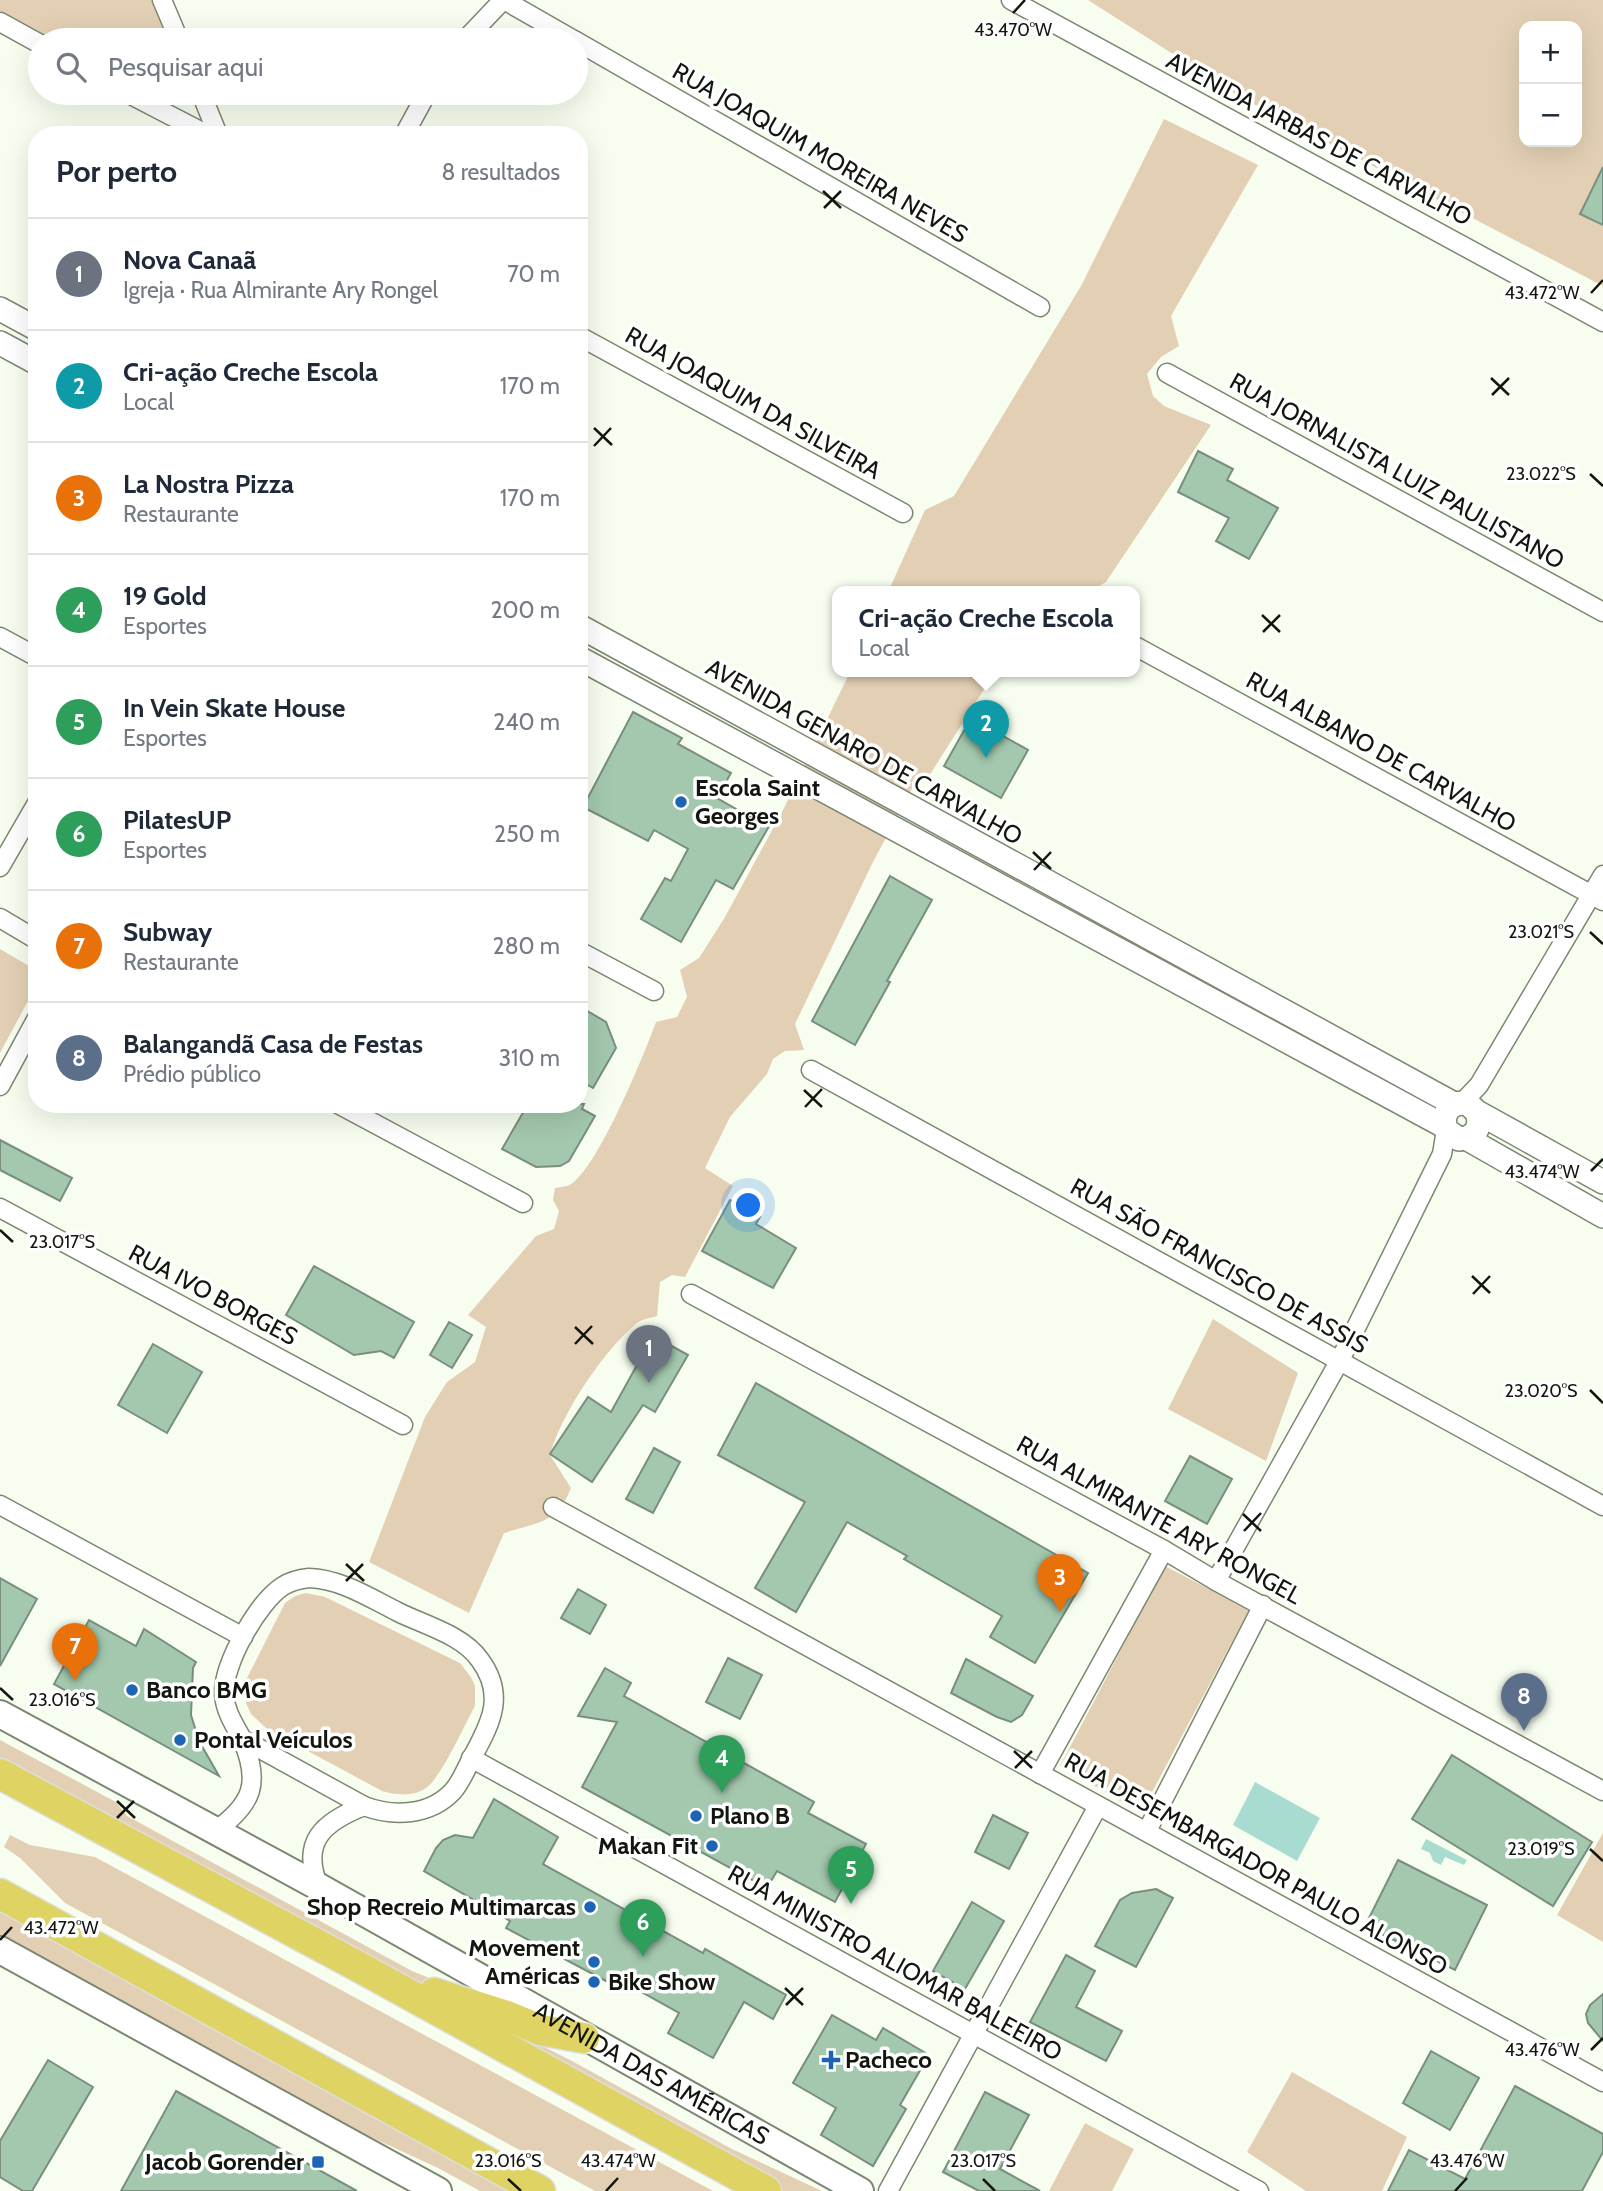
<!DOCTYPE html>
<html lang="pt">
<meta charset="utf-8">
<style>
:root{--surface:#fff;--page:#f2f2f3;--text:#1f2937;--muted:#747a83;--line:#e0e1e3;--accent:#0b8043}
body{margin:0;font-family:Cabin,sans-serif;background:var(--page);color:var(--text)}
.controls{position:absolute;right:21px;top:21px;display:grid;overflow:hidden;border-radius:14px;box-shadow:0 7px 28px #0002}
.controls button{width:63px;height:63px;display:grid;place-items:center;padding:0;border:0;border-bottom:2px solid var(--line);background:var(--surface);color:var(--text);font:35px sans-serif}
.you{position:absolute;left:749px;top:1206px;width:24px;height:24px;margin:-18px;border:5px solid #fff;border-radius:50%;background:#1a73e8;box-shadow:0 0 0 10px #1a73e833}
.badge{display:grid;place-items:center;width:46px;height:46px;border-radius:50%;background:var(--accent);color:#fff;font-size:23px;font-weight:700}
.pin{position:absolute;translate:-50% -58px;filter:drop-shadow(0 2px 4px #0008)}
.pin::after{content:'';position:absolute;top:37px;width:24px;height:21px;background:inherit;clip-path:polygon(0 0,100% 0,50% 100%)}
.popup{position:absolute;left:832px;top:586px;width:308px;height:91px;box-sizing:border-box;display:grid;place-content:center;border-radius:14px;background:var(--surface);filter:drop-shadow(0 2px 5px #0005);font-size:23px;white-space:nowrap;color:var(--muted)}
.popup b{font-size:26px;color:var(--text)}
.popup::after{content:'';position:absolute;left:50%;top:100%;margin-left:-14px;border:14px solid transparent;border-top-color:var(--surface)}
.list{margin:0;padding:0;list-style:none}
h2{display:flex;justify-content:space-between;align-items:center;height:91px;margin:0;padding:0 28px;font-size:30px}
h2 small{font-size:23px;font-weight:400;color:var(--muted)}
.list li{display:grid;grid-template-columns:46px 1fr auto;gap:21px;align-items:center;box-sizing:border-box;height:112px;padding:0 28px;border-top:2px solid var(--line)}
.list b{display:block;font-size:26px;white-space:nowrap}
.list p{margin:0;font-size:23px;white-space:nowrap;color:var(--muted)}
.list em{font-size:23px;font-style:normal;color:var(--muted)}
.icon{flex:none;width:38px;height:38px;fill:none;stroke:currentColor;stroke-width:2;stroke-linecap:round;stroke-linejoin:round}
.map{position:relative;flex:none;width:1603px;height:2191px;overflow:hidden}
.search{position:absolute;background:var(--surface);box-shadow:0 7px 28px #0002;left:28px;top:28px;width:560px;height:77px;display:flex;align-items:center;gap:18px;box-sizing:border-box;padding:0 24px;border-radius:38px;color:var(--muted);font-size:26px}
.panel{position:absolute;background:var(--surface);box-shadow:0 7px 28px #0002;left:28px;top:126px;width:560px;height:987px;border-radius:28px}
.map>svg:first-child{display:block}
</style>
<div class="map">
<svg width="1603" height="2191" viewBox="0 0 1603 2191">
<rect width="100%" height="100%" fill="#f7fef0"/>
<!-- green -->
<g fill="#e3d0b4" fill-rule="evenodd">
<polygon points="0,0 152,0 168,40 53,40 0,11"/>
<path d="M1088 0H1603V286L1242 98ZM1524 26H1577V142H1524Z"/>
<polygon points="1164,119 1258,165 1171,316 1179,346 1161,357 1147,374 1153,396 1164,406 1211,425 1106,582 1089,592 888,592 925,510 954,496 1081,286"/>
<path d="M850 672H995L929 776 915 783 872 864 795 1024 804 1050 785 1051 773 1059 767 1074 730 1117 705 1168 733 1186 685 1277 672 1275 660 1282 657 1316C651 1318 642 1319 637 1323 604 1350 561 1414 550 1455L571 1488C557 1524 538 1522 504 1533L469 1613 369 1562 425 1417 447 1382 475 1362 486 1327 468 1315 536 1236 554 1229 559 1211 553 1200 555 1188C560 1187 567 1187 571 1184 598 1167 644 1055 656 1022L677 1017 687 997 680 970 699 958 725 917 783 810Z"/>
<polygon points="0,949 34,969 37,975 36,986 0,1053"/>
<polygon points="1213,1319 1298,1373 1266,1461 1168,1409"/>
<polygon points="1165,1566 1249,1610 1141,1813 1060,1766"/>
<path d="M306 1593 325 1597 460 1663 471 1677 475 1686V1706C465 1724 441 1778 426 1788 414 1797 395 1795 382 1791L267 1729 251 1714 246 1703 245 1682 285 1603 295 1596Z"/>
<polygon points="0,1740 116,1802 127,1816 412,1971 479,1998 415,1983 219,1875 79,1811 0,1768"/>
<polygon points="1603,1833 1603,1942 1557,1915"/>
<polygon points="10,1835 30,1845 95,1857 713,2191 595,2191 65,1903 20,1858 4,1847"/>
<polygon points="0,1910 518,2191 480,2191 438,2168 299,2104 0,1941"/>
<polygon points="458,2016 507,2028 572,2061 730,2148 822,2191 779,2191"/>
<polygon points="1292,2072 1407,2137 1382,2191 1306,2191 1247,2152"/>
<polygon points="1085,2123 1134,2149 1112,2191 1049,2191"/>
</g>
<!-- water -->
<g fill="#a9dcd0">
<polygon points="1255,1782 1320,1818 1297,1861 1233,1825"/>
<polygon points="1426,1839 1467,1860 1464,1865 1445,1857 1441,1865 1433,1861 1430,1853 1421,1849"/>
</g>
<!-- building -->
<g fill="#a3c8ad" stroke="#788e7e" stroke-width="2">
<polygon points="1603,167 1603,225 1580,214"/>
<polygon points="1198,451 1233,469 1227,480 1278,508 1249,559 1216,541 1229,518 1178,492"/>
<polygon points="633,712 682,738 678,744 731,773 717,798 752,818 756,811 772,821 733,889 716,880 681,942 641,919 665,878 671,881 688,849 654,830 648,841 583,807"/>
<polygon points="971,718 1028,750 1001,798 944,766"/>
<polygon points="890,876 932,900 887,981 890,982 855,1045 812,1021"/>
<polygon points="579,1006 606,1022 616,1048 593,1088 579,1080"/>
<polygon points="528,1104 584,1104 582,1109 595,1116 569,1161 560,1166 536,1167 502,1149"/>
<polygon points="0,1140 72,1178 60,1201 0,1170"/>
<polygon points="730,1200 760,1217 756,1224 796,1248 773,1288 702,1251"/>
<polygon points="314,1266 414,1322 394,1358 381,1351 354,1355 286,1315"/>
<polygon points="449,1322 472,1335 452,1368 430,1355"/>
<polygon points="153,1344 202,1372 167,1433 118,1405"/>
<polygon points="668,1344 688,1355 655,1412 643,1405 592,1482 550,1454 588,1397 611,1412 637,1365 652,1373"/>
<polygon points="756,1383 1088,1573 1035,1663 990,1637 1002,1616 904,1559 907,1556 847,1522 796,1612 755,1588 805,1502 718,1455"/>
<polygon points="654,1448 680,1462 653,1513 626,1499"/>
<polygon points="1190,1456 1232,1479 1207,1524 1165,1501"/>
<polygon points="0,1578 37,1599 0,1666"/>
<polygon points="578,1589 606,1605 590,1634 561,1618"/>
<polygon points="89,1620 136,1646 144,1629 196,1662 193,1668 191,1715 199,1741 219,1776 54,1684"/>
<polygon points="728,1658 762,1675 740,1719 706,1702"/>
<polygon points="966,1659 1033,1696 1022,1715 1011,1722 997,1717 951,1693"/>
<polygon points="605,1668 631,1683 624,1696 814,1802 808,1813 866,1844 835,1902 777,1871 767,1888 582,1787 617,1722 578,1716"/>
<polygon points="1452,1755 1592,1842 1553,1906 1412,1819"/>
<polygon points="494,1799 558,1837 543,1864 703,1953 705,1949 786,1995 773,2019 744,2002 713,2058 668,2033 679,2013 609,1974 606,1981 506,1928 510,1921 424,1871 436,1848 443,1840 455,1835 473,1838"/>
<polygon points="993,1815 1028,1833 1009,1869 975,1852"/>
<polygon points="1398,1860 1487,1905 1455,1970 1365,1926"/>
<polygon points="1156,1889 1173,1898 1136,1967 1095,1946 1120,1900 1132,1893"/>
<polygon points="972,1902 1004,1921 965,1989 933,1971"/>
<polygon points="1066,1955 1095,1971 1076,2007 1122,2031 1106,2061 1030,2022"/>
<polygon points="1603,1994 1603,2041 1588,2023 1586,2014 1590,2005"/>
<polygon points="832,2015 876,2040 883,2028 929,2055 900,2105 906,2109 873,2166 821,2135 836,2108 793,2083"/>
<polygon points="1431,2051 1479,2078 1450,2130 1403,2103"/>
<polygon points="48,2060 93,2087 32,2191 23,2191 0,2177 0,2141"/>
<polygon points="1515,2086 1603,2134 1603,2152 1582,2191 1388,2191 1409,2150 1465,2179"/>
<polygon points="176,2091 357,2191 121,2191"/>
<polygon points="985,2092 1029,2115 1000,2169 1040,2191 979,2191 943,2172"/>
</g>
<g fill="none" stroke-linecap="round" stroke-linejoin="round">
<!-- minor casing -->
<g stroke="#7c8771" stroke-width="21">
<g id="minor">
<polyline points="162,0 179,40"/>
<polyline points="504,0 574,40"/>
<polyline points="1011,0 1603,322"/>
<polyline points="0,22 40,44"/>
<polyline points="465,40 503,0"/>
<polyline points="576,41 1040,307"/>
<polyline points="127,93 208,135"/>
<polyline points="201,93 218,135"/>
<polyline points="404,135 427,93"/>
<polyline points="579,336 903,513"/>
<polyline points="1167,373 1603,612"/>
<polyline points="0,637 37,657"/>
<polyline points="1135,646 1603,901"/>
<polyline points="0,867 37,803"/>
<polyline points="0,918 37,940"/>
<polyline points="579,951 654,991"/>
<polyline points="811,1070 1603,1506"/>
<polyline points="0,1086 37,1018"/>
<polyline points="1462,1103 1479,1085 1603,875"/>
<polyline points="338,1104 523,1203"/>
<polyline points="0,1208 403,1425"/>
<polyline points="691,1294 1164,1550 1216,1581 1603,1791"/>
<polyline points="0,1505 243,1637"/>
<polyline points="553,1507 1603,2082"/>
<path d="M309 1578C341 1579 370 1598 398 1612 424 1625 463 1635 480 1660 505 1694 492 1721 474 1754 467 1766 462 1781 453 1791 430 1816 393 1817 364 1806L242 1739C234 1724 225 1711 224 1694 223 1664 258 1602 283 1586 291 1581 300 1579 309 1578Z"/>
<polyline points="1216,1581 1340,1360 1442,1154 1446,1130"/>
<polyline points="471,1758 1259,2191"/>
<polyline points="1040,1774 1164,1550"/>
<polyline points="1147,1831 1263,1605"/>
<path d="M214 1832C253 1804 261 1783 242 1739"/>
<path d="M319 1887C300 1842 323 1822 364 1806"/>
<polyline points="888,2191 1098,1806"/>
</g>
</g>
<!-- tertiary casing -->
<g stroke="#7c8771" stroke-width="26">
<g id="tertiary">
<polyline points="0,309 37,329"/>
<polyline points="0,343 37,363"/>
<polyline points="579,626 1454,1104"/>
<polyline points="579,658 1444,1126"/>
<path d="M1477 1112C1482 1128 1475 1138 1459 1139L1446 1130C1441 1114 1450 1100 1468 1104L1477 1112 1603 1182"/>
<polyline points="1466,1138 1603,1216"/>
</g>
</g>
<!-- secondary casing -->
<g stroke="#7c8771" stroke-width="30">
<g id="secondary">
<path id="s1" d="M0 1714 319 1887 860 2191"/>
<polyline points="0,1950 438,2191"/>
</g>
</g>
<!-- trunk casing -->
<g stroke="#dededd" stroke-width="33">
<g id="trunk">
<polyline points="0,1774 361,1968 766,2191"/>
<polyline points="0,1894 540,2191"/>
<polyline points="434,1993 504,2015 541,2030 584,2038"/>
</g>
</g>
<!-- minor -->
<use href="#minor" stroke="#fff" stroke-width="18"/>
<!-- tertiary -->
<use href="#tertiary" stroke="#fff" stroke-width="23"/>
<!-- secondary -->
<use href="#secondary" stroke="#fff" stroke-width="26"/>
<!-- trunk -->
<use href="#trunk" stroke="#dfd364" stroke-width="30"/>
</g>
<!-- ticks -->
<path fill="none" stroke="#12160e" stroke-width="2.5" d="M1013 13 1025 0M823 191 841 208M824 208 841 191M1591 293 1603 280M1491 378 1509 395M1492 395 1509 378M594 428 612 445M594 446 611 428M1590 474 1603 486M1262 615 1280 632M1263 632 1280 615M1033 852 1051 869M1034 870 1051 852M1590 932 1603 944M804 1090 822 1107M805 1107 822 1089M1591 1171 1603 1159M0 1230 13 1242M1472 1276 1490 1293M1473 1294 1490 1276M575 1327 593 1344M575 1344 592 1326M1590 1390 1603 1403M1243 1514 1261 1531M1244 1531 1261 1513M346 1564 364 1581M346 1581 363 1564M0 1688 13 1700M1014 1751 1032 1768M1015 1768 1032 1751M117 1801 135 1818M117 1818 134 1801M1590 1849 1603 1861M0 1940 12 1927M785 1988 803 2005M786 2005 803 1988M1591 2050 1603 2038M508 2179 521 2191M983 2179 995 2191M606 2191 618 2178M1455 2191 1467 2178"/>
<!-- markers -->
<g fill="#1d64b4" stroke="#fff" stroke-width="2.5">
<circle cx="681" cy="802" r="7"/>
<circle cx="132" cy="1690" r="7"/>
<circle cx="180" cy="1740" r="7"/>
<circle cx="696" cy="1816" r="7"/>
<circle cx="712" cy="1846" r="7"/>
<circle cx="590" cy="1907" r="7"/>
<circle cx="594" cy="1962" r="7"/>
<circle cx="594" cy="1982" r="7"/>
<path d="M827.5 2049.5h7v7h7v7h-7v7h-7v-7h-7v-7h7z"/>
<rect x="311" y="2155" width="14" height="14" rx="3.5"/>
</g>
<g text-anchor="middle" stroke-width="7" stroke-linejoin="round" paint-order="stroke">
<!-- street labels -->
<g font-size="24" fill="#12160e" stroke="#fff">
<text transform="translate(1319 139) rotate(28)" y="8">AVENIDA JARBAS DE CARVALHO</text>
<text transform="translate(820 153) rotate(30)" y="8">RUA JOAQUIM MOREIRA NEVES</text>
<text transform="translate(753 403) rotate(29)" y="8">RUA JOAQUIM DA SILVEIRA</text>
<text transform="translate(1397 471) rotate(29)" y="8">RUA JORNALISTA LUIZ PAULISTANO</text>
<text transform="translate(864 752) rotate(29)" y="8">AVENIDA GENARO DE CARVALHO</text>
<text transform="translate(1381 752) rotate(29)" y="8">RUA ALBANO DE CARVALHO</text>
<text transform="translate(1219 1266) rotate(29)" y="8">RUA SÃO FRANCISCO DE ASSIS</text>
<text transform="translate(213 1295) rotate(28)" y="8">RUA IVO BORGES</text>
<text transform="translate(1159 1520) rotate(29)" y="8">RUA ALMIRANTE ARY RONGEL</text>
<text transform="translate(1256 1864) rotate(29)" y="8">RUA DESEMBARGADOR PAULO ALONSO</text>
<text transform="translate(895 1963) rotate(29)" y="8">RUA MINISTRO ALIOMAR BALEEIRO</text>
<text dy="8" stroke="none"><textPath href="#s1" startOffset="744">AVENIDA DAS AMÉRICAS</textPath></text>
</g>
<!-- poi labels -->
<g font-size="24" font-weight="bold" fill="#12160e" stroke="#fff" text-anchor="start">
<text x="695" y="796">Escola Saint<tspan x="695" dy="28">Georges</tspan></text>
<text x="146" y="1698">Banco BMG</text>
<text x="194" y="1748">Pontal Veículos</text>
<text x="710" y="1824">Plano B</text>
<text x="698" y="1854" text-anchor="end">Makan Fit</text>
<text x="576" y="1915" text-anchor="end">Shop Recreio Multimarcas</text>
<text x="580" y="1956" text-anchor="end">Movement<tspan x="580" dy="28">Américas</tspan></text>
<text x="608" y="1990">Bike Show</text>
<text x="845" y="2068">Pacheco</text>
<text x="304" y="2170" text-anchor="end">Jacob Gorender</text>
</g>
</g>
<g font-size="18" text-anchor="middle" fill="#12160e" stroke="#fff" stroke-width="7" stroke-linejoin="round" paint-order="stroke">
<text x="1013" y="36">43.470°W</text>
<text x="1542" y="299">43.472°W</text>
<text x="1541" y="480">23.022°S</text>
<text x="1541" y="938">23.021°S</text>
<text x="1542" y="1178">43.474°W</text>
<text x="62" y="1248">23.017°S</text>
<text x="1541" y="1397">23.020°S</text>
<text x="62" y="1706">23.016°S</text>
<text x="1541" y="1855">23.019°S</text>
<text x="61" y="1934">43.472°W</text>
<text x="1542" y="2056">43.476°W</text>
<text x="618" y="2167">43.474°W</text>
<text x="1467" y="2167">43.476°W</text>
<text x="508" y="2167">23.016°S</text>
<text x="983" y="2167">23.017°S</text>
</g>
</svg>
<div class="controls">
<button>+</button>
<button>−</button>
</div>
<div class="you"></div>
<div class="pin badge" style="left:649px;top:1383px;background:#6b7280">1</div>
<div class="pin badge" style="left:986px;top:758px;background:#0f9aa8">2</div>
<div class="popup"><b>Cri-ação Creche Escola</b>Local</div>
<div class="pin badge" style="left:1060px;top:1612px;background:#e8710a">3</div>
<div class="pin badge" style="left:722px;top:1793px;background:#2e9e5b">4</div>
<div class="pin badge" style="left:851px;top:1904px;background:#2e9e5b">5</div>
<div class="pin badge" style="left:643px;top:1957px;background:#2e9e5b">6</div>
<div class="pin badge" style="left:75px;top:1681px;background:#e8710a">7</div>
<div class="pin badge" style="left:1524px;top:1731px;background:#5c6f8a">8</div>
<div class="search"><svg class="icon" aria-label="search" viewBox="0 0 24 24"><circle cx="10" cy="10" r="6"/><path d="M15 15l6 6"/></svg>Pesquisar aqui</div>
<section class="panel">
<h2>Por perto<small>8 resultados</small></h2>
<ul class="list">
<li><span class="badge" style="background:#6b7280">1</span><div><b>Nova Canaã</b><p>Igreja · Rua Almirante Ary Rongel</p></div><em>70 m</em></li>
<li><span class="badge" style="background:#0f9aa8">2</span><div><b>Cri-ação Creche Escola</b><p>Local</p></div><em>170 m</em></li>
<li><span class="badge" style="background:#e8710a">3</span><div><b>La Nostra Pizza</b><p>Restaurante</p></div><em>170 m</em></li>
<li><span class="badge" style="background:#2e9e5b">4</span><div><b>19 Gold</b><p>Esportes</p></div><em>200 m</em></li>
<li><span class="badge" style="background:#2e9e5b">5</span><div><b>In Vein Skate House</b><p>Esportes</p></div><em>240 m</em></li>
<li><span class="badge" style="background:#2e9e5b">6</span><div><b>PilatesUP</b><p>Esportes</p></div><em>250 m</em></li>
<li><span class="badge" style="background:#e8710a">7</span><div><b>Subway</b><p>Restaurante</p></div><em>280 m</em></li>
<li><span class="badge" style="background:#5c6f8a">8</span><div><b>Balangandã Casa de Festas</b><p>Prédio público</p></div><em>310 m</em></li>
</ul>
</section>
</div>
